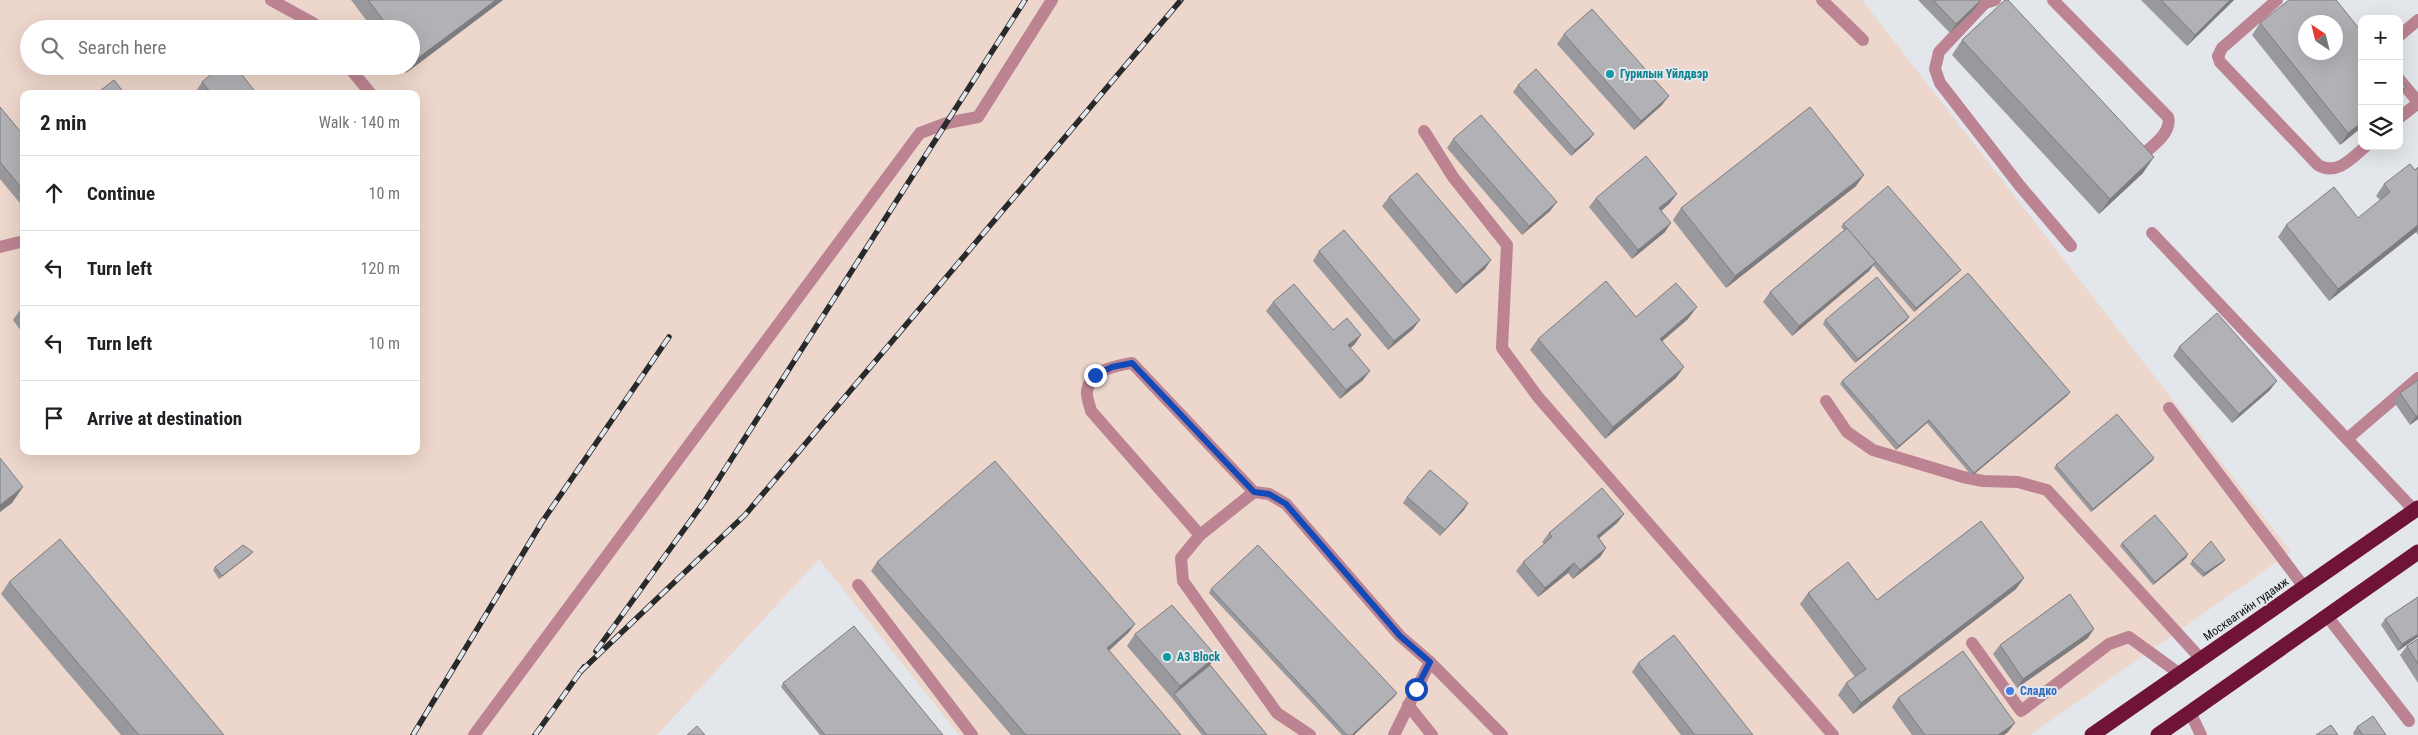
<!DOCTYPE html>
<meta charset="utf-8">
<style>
:root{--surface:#fff;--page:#f2f2f2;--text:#202124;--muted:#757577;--line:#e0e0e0}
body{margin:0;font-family:"Roboto Condensed",sans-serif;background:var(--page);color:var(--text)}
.controls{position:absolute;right:15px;top:15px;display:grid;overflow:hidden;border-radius:10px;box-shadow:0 5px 20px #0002}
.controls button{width:45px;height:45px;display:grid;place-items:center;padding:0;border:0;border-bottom:1px solid var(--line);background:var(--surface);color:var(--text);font:25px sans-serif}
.compass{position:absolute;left:2298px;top:15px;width:45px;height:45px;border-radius:50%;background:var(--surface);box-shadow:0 5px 20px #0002;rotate:325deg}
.stop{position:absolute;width:15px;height:15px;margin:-11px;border:4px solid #124bb7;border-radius:50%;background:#fff}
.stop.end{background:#124bb7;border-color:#fff;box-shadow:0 1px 5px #0008}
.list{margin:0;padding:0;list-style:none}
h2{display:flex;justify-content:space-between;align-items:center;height:65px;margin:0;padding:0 20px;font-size:21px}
h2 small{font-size:16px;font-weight:400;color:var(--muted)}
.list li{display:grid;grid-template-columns:32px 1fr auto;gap:15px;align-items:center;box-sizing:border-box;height:75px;padding:0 20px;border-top:1px solid var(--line)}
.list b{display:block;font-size:19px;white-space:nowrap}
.list em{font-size:16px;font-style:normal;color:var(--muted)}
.icon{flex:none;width:28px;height:28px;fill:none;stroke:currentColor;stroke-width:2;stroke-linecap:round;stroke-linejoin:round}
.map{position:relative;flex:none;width:2418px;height:735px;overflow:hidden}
.search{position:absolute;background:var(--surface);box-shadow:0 5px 20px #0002;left:20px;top:20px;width:400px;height:55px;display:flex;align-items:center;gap:12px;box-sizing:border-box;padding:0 18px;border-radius:28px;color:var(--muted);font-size:19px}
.panel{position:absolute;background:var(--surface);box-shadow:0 5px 20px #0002;left:20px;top:90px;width:400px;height:365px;border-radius:10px}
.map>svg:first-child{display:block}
</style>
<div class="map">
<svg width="2418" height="735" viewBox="0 0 2418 735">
<rect width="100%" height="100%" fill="#e3e6ea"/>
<!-- industrial -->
<path fill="#edd6cb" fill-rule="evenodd" d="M0 0H1862L2291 552 2030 735H959L819 559 657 735H0ZM29 29H411V66H29ZM24 94H416V451H24Z"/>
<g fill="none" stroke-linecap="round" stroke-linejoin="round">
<!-- minor -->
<g stroke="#bc8392" stroke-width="12">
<polyline points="271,0 313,23 318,29"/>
<polyline points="1822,0 1863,40"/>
<polyline points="1973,0 1985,3 1995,0"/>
<path d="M2053 0 2168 117C2173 134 2147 150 2136 160"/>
<path d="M2277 0 2222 48 2218 56 2220 62 2318 165C2337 176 2352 158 2366 146"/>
<polyline points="1985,3 1939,52 1935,69 1940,83 2020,186 2071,246"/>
<polyline points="2399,36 2418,20"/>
<polyline points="348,66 371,94"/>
<polyline points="2399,79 2418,102"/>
<polyline points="2399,118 2418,103"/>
<polyline points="1424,131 1453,177 1507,245 1502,348 1538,397 1833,735"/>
<polyline points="2152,233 2414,510"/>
<polyline points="0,247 24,241"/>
<polyline points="1826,401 1847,432 1873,450 1963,477 1983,481 2018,482 2047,490 2201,659"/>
<polyline points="2169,408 2304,587"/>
<polyline points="2347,439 2418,378"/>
<polyline points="1254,492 1200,535 1181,558 1183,581 1277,713 1310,735"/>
<path d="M1200 535 1091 411C1090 406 1086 397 1087 391 1090 370 1115 366 1132 363L1254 492 1269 494 1286 504 1400 636 1430 662 1394 735"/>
<polyline points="858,585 972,735"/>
<polyline points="2327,616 2409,721"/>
<polyline points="1972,643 2021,711 2109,644 2129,637 2180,674"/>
<polyline points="1430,662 1502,735"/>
<polyline points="1408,705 1432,735"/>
<polyline points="2190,712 2201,735"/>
<polyline points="474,735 920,133 947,123 978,117 1052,0"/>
</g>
<!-- highway -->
<g stroke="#701338" stroke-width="15">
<polyline points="2092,735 2418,508"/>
<polyline points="2158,735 2418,552"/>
</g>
<!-- rail casing -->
<g stroke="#28292a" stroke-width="5.5">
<g id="rail">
<polyline points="596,651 704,502 1025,0"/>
<polyline points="580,672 745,515 1181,0"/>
<polyline points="413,735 542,522 669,337"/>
<polyline points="535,735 584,667"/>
</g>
</g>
<!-- rail -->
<use href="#rail" stroke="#e3e6ea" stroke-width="4" stroke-dasharray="11" stroke-linecap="butt"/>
</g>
<!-- wall -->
<g fill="#99989d">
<polygon points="351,0 503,0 406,73 401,66 411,66 411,29 373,29"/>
<polygon points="1918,0 1979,0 1980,1 1974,10 1950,33"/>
<polygon points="2141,0 2234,0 2187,46"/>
<polygon points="2260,23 2362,32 2362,127 2340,145 2252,35"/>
<polygon points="1564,34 1662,105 1634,130 1557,44"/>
<polygon points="1962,40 2143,173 2099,214 1952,55"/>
<polygon points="202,82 257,94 198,94 196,91"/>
<polygon points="1518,85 1594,134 1589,140 1571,156 1513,92"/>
<polygon points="0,107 24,136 24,208 0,179"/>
<polygon points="1453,139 1550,211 1522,235 1447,148"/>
<polygon points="2418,167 2418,235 2416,232 2329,301 2278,237 2286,225 2358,218 2380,200 2376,196 2384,184 2415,170"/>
<polygon points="1856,186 1726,288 1673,220 1681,208"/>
<polygon points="1389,197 1485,269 1456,294 1382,206"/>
<polygon points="1596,198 1670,203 1661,211 1665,232 1632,259 1589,207"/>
<polygon points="1843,224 1958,273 1914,312 1873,265 1869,271 1792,336 1763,302 1770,292 1844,230 1841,227"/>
<polygon points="1319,251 1413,329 1388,350 1313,261"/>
<polygon points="1273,302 1355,344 1350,348 1363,380 1340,399 1266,311"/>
<polygon points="24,304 24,335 13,320"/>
<polygon points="1636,317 1688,319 1662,341 1676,378 1605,439 1530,350 1538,339"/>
<polygon points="1825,320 1907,320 1855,363 1823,324"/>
<polygon points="2179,347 2270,390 2232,423 2173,356"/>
<polygon points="2418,380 2418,419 2410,425 2394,402 2400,393"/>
<polygon points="1842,381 2068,395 1972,476 1927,423 1896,450 1840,384"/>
<polygon points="2154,458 2152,461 2091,512 2054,468 2056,465"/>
<polygon points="1407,497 1468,503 1464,510 1440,536 1403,503"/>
<polygon points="1624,514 1617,523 1599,538 1606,548 1600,557 1573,579 1568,573 1538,597 1516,571 1523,562 1544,544 1542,542 1549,533"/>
<polygon points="2122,543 2188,554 2186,558 2153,585 2120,546"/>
<polygon points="250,555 219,579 213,570 215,567"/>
<polygon points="2225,560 2222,563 2203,577 2190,564 2192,561"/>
<polygon points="877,562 1135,624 1128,633 1109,651 1181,735 1011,735 871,571"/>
<polygon points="9,582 224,735 121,735 1,594"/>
<polygon points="1211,589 1395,696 1354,735 1342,735 1209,593"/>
<polygon points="2016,589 1853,714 1838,695 1846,683 1855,677 1800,604 1808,593 1877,600"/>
<polygon points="2418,597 2418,637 2398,651 2381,625 2385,619"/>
<polygon points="1135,634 1210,665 1267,735 1202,735 1172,698 1127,646"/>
<polygon points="2088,638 2017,688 1993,654 2000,645"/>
<polygon points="2418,639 2418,683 2400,655 2407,646"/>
<polygon points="1638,663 1753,735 1681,735 1632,672"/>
<polygon points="783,683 943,735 820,735 781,687"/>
<polygon points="1898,698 2008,732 2004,735 1912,735 1892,707"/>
<polygon points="2357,727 2386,735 2354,735 2353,733"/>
</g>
<!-- shaded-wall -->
<g fill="#7d7c7f">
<polygon points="496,0 503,0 406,73 410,66 411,66 414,61"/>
<polygon points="2230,0 2234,0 2187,46 2195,35"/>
<polygon points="1980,1 1974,10 1950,33 1956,24"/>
<polygon points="2406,87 2399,96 2399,92"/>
<polygon points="1669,96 1662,105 1634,130 1641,121"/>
<polygon points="2362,122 2362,127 2340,145 2348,133"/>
<polygon points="1594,134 1589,140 1571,156 1575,150"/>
<polygon points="2154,157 2143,173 2099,214 2110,199"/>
<polygon points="1864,175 1856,186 1726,288 1735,276"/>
<polygon points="1677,194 1670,203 1653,218 1659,208"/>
<polygon points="1557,202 1550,211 1522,235 1529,226"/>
<polygon points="1671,223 1665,232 1632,259 1638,250"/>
<polygon points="2418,225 2418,229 2416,232 2329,301 2338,289"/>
<polygon points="1491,260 1485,269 1456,294 1463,285"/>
<polygon points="1876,262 1869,271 1792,336 1799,326"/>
<polygon points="1961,270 1958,273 1914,312 1916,308"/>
<polygon points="1697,307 1688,319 1652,350 1660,339"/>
<polygon points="1909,317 1907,320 1855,363 1858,359"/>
<polygon points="1420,320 1413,329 1388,350 1394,341"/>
<polygon points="1361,335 1355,344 1342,355 1348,345"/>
<polygon points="1684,367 1676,378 1605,439 1613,427"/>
<polygon points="1370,371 1363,380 1340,399 1346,390"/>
<polygon points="2277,381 2270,390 2232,423 2239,414"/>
<polygon points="2070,392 2068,395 1972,476 1974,473"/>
<polygon points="2418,415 2418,419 2410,425 2416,416"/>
<polygon points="1929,420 1927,423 1896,450 1899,446"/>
<polygon points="2154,458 2152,461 2091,512 2093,509"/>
<polygon points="23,487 12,503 0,512 0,505"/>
<polygon points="1468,503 1464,510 1440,536 1445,530"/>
<polygon points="1624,514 1617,523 1590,546 1597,536"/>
<polygon points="1606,548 1600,557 1573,579 1580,570"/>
<polygon points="253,552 250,555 219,579 222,576"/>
<polygon points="2188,554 2186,558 2153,585 2155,582"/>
<polygon points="2225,560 2222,563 2203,577 2205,573"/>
<polygon points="1574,563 1568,573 1538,597 1545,588"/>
<polygon points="2024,578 2016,589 1853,714 1861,703"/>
<polygon points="1135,624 1128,633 1100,658 1107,648"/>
<polygon points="2094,629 2088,638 2017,688 2023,679"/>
<polygon points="2418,634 2418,637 2398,651 2402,644"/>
<polygon points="1216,656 1208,668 1174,694 1180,686"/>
<polygon points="1397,693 1395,696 1354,735 1352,735"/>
<polygon points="2015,723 2008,732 2004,735 1998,735"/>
</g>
<!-- building -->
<g fill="#b2b1b6" stroke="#7d7c7f" fill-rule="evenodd">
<polygon points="368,0 496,0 414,61 411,58 411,29 390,29"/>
<polygon points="1933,0 1979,0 1980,1 1956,24"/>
<polygon points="2005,0 2008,0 2154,157 2110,199 1962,40"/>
<polygon points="2161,0 2230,0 2195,35"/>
<path d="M2289 0H2336L2362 32V122L2348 133 2260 23ZM2306 22H2336V52H2306Z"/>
<polygon points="1592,9 1669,96 1641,121 1564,34"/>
<polygon points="221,66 235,66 257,94 212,94 202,82"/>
<polygon points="1536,69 1594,134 1575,150 1518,85"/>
<polygon points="2399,79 2406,87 2399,92"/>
<polygon points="114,80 125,94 96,94"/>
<polygon points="0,107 24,136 24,191 0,162"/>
<polygon points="1810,107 1864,175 1735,276 1681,208"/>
<polygon points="1481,115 1557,202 1529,226 1453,139"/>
<polygon points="1646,156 1677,194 1659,208 1671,223 1638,250 1596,198"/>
<polygon points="2410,164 2415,170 2418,167 2418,225 2338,289 2286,225 2334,187 2358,218 2390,192 2384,184"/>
<polygon points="1417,173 1491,260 1463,285 1389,197"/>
<polygon points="1888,186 1961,270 1916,308 1843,224"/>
<polygon points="1847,228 1876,262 1799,326 1770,292"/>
<polygon points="1344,230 1420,320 1394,341 1319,251"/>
<polygon points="1968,273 2070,392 1974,473 1929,420 1899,446 1842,381"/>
<polygon points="1877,277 1909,317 1858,359 1825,320"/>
<polygon points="1606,281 1636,317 1676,283 1697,307 1660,339 1684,367 1613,427 1538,339"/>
<polygon points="1294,284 1333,330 1347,318 1361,335 1348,345 1370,371 1346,390 1273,302"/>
<polygon points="2217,313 2277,381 2239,414 2179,347"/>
<polygon points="2418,380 2418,415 2416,416 2400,393"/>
<polygon points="2117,414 2154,458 2093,509 2056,465"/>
<polygon points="0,458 23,487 0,505"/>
<polygon points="995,461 1135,624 1107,648 1181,735 1026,735 877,562"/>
<polygon points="1430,470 1468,503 1445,530 1407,497"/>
<polygon points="1602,488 1624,514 1597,536 1606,548 1580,570 1574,563 1545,588 1523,562 1552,537 1549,533"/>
<polygon points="2155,515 2188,554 2155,582 2122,543"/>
<polygon points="1981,521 2024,578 1861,703 1846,683 1866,669 1808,593 1848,562 1877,600"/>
<polygon points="60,539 224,735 139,735 9,582"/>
<polygon points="2211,541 2225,560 2205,573 2192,561"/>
<polygon points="243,545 253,552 222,576 215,567"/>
<polygon points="1258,545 1397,693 1352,735 1347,735 1211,589"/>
<polygon points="2070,594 2094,629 2023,679 2000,645"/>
<polygon points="2418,597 2418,634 2402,644 2385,619"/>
<polygon points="1172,605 1216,656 1180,686 1135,634"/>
<polygon points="854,626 943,735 825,735 783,683"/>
<polygon points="1674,635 1753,735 1695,735 1638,663"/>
<polygon points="2418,639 2418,664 2407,646"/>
<polygon points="1963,651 2015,723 1998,735 1925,735 1898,698"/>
<polygon points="1210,665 1267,735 1207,735 1174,694"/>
<polygon points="2373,716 2386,735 2363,735 2357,727"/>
<polygon points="2331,725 2338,735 2316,735"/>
<polygon points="697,726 705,735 687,735"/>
</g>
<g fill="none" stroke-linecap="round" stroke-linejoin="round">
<!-- route -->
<polyline stroke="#124bb7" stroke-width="6" points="1095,375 1112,367 1132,363 1254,492 1269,494 1286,504 1400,636 1430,662 1416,689"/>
</g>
<!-- markers -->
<g fill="#0f9aa8" stroke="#e3e6ea" stroke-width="2">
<circle cx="1610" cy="74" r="5"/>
<circle cx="1167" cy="657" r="5"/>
</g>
<circle fill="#3f7fe0" stroke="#e3e6ea" stroke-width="2" cx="2010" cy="691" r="5"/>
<g text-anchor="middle" stroke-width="4" stroke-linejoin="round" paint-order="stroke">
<!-- culture labels -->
<g font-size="12" font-weight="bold" fill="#0d838f" stroke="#e3e6ea" text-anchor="start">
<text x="1620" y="78">Гурилын Үйлдвэр</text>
<text x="1177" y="661">A3 Block</text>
</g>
<!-- street labels -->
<g font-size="12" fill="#111213" stroke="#e3e6ea">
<text transform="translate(2246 609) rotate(-35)" y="4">Москвагийн гудамж</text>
</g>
<!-- shop labels -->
<g font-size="12" font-weight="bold" fill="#366cbe" stroke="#e3e6ea" text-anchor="start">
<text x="2020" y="695">Сладко</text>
</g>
</g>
</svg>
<div class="controls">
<button>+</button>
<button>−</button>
<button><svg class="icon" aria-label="layers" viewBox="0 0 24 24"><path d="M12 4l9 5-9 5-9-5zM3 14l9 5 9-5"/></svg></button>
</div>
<svg class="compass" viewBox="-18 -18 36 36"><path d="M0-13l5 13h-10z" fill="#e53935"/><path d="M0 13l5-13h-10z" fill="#757577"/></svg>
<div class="stop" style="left:1416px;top:689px"></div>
<div class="stop end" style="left:1095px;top:375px"></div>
<div class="search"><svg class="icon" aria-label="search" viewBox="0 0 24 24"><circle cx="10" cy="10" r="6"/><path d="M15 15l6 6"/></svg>Search here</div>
<section class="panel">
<h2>2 min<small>Walk · 140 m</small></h2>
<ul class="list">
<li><svg class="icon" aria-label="ahead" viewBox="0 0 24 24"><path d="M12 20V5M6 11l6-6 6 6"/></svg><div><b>Continue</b></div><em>10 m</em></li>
<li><svg class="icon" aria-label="left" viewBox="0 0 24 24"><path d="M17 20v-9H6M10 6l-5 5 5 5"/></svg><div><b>Turn left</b></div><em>120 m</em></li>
<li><svg class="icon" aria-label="left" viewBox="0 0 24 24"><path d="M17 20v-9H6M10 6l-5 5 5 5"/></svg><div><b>Turn left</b></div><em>10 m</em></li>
<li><svg class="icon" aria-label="arrive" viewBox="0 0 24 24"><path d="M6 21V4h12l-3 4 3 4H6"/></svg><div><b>Arrive at destination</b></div></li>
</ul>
</section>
</div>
